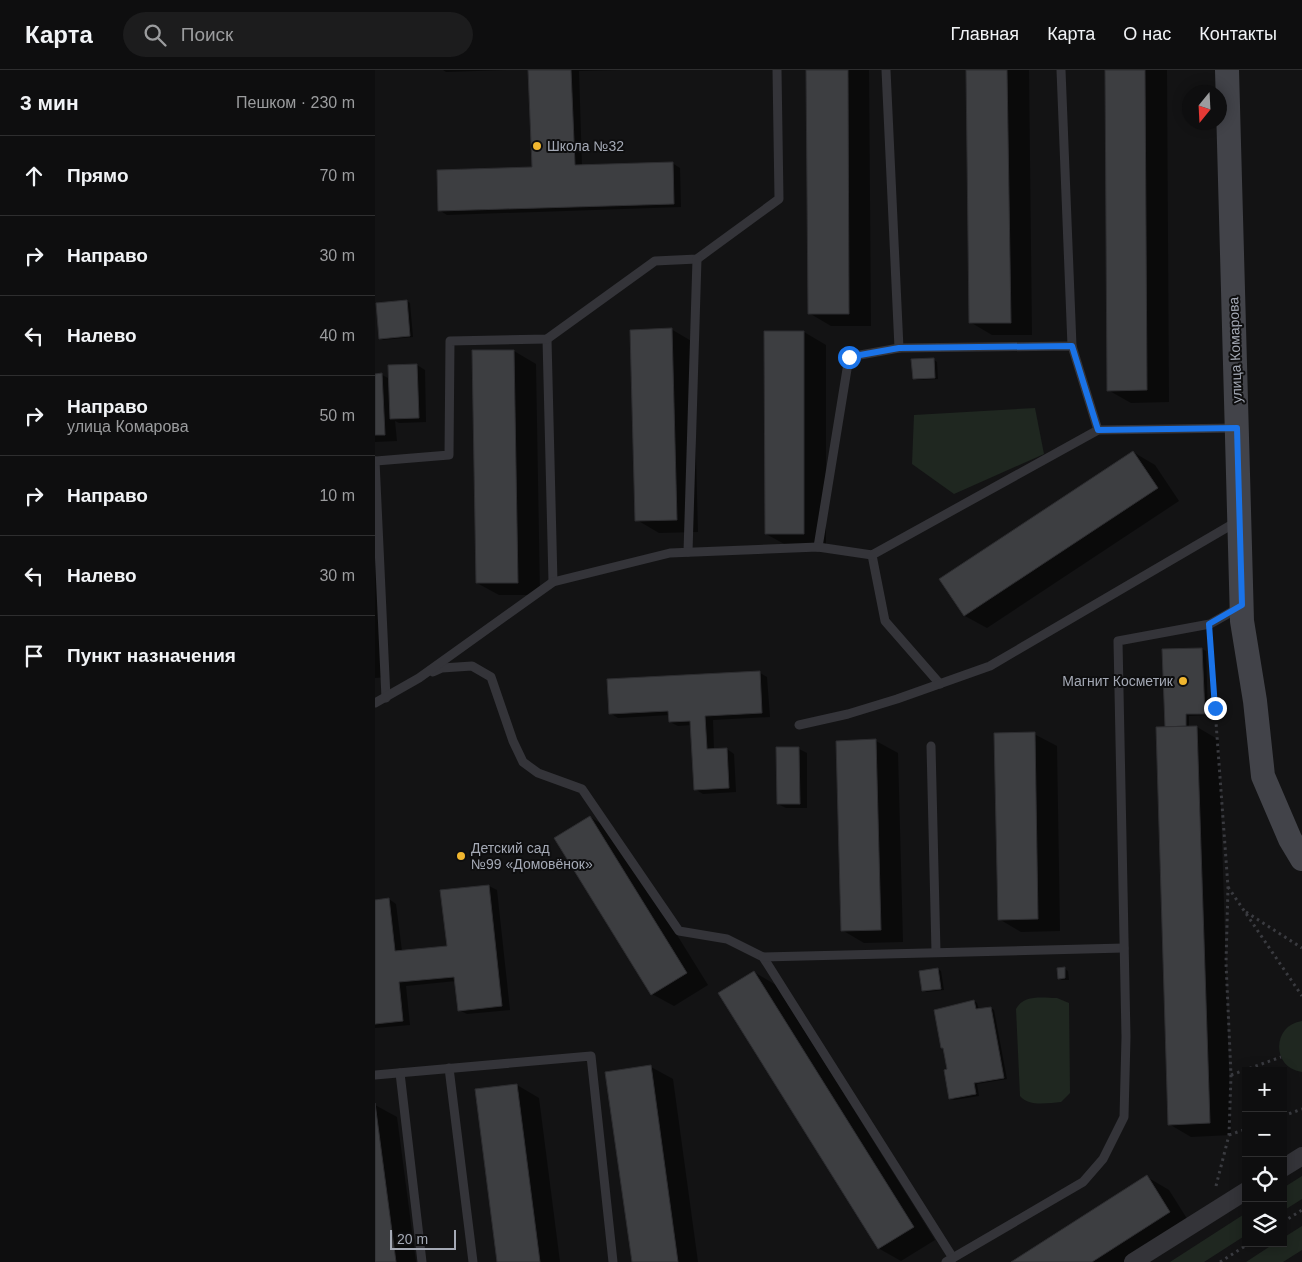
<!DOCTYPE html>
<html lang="ru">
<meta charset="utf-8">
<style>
:root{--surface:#0e0e0f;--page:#1c1c1d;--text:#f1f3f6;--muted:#9b9c9e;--line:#2e2e2f}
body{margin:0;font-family:Arial,sans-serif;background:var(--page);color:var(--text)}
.controls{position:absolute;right:15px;bottom:15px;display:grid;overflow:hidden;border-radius:0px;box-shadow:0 2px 12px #0003}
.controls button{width:45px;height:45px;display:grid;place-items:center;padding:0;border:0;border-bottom:1px solid var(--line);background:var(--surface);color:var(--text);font:25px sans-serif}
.compass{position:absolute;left:807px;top:15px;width:45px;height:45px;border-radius:50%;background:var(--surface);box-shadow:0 2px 12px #0003;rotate:198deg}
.scale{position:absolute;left:15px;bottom:12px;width:66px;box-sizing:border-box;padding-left:5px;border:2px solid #a4a9b5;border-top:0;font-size:14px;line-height:18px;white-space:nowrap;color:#a4a9b5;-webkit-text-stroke:4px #0e0e0f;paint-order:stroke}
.stop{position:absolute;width:15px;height:15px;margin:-11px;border:4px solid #1a73e8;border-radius:50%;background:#fff}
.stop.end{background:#1a73e8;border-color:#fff;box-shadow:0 1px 5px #0008}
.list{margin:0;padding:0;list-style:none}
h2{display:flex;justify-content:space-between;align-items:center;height:65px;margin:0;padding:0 20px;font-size:21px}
h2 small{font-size:16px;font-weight:400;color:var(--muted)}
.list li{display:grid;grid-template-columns:32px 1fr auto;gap:15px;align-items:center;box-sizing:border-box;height:80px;padding:0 20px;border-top:1px solid var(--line)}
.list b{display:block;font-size:19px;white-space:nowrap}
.list p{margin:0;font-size:16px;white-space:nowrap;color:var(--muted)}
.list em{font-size:16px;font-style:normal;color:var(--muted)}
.icon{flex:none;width:28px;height:28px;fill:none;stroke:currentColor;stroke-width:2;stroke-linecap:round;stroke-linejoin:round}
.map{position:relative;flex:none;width:927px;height:1192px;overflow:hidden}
header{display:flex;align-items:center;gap:30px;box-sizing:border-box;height:70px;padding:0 25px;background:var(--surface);border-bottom:1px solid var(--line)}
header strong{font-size:24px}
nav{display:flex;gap:28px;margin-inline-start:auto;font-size:18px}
.search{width:350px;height:45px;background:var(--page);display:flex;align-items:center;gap:12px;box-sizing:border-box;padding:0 18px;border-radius:28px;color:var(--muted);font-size:19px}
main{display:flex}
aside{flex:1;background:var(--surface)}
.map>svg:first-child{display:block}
</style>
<header>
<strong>Карта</strong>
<div class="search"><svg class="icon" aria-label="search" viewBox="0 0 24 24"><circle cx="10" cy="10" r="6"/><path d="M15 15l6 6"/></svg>Поиск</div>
<nav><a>Главная</a><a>Карта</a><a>О нас</a><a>Контакты</a></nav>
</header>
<main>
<aside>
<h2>3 мин<small>Пешком · 230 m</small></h2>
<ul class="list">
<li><svg class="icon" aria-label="ahead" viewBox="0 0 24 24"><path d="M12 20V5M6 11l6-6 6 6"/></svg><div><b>Прямо</b></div><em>70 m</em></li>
<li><svg class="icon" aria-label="right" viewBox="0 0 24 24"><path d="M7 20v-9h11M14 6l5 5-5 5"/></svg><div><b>Направо</b></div><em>30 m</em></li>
<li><svg class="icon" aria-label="left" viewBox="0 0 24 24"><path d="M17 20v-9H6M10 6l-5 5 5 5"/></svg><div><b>Налево</b></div><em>40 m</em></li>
<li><svg class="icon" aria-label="right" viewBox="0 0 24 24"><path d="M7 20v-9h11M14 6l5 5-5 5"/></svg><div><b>Направо</b><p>улица Комарова</p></div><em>50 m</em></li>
<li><svg class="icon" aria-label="right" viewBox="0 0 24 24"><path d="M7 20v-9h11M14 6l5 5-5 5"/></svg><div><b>Направо</b></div><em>10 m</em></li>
<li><svg class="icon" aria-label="left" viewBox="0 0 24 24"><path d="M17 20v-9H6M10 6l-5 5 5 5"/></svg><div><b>Налево</b></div><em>30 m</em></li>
<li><svg class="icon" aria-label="arrive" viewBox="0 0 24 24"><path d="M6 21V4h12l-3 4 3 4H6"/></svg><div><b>Пункт назначения</b></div></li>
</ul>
</aside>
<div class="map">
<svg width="927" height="1192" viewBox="0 0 927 1192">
<rect width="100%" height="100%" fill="#131314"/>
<!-- green -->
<g fill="#1f2720">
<polygon points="660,338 669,384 579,424 537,394 539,345"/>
<path d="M682 928 694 933 695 1023 686 1032C673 1033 654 1037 645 1026L641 939C649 924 668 928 682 928Z"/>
<path d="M927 951V1002C896 998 897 955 927 951Z"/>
<polygon points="927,1106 927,1129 908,1141 908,1118"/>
<polygon points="871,1143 871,1165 829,1192 795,1192"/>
<polygon points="927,1156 927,1180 908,1192 871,1192 900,1173 908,1173 908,1168"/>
</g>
<!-- shadow -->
<g fill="#0007">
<polygon points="68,0 131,0 71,2"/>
<polygon points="155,0 246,0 204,1 207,96 297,93 305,98 306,137 72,145 64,140 158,98"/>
<polygon points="432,0 494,0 496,256 456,256 434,243"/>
<polygon points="592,0 654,0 657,265 617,265 595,252"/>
<polygon points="732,0 792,0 794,332 756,333 733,320"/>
<polygon points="32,231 35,233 38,267 8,270 5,268"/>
<polygon points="296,259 318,272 323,462 284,463 262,450"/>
<polygon points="429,262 451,275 451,476 413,476 391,464"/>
<polygon points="139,281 161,294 165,525 124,525 102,513"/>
<polygon points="559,290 562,292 563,309 542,310 539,308"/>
<polygon points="42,295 50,300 51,352 24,353 20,351 22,371 0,372 0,305 7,305 15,309"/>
<polygon points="758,382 780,395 804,431 612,558 590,546 566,509"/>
<polygon points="0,423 14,607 0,608"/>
<polygon points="827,579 831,581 833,645 814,646 814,657 822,657 844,670 856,1065 816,1067 794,1054 791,658"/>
<polygon points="385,603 392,607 395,647 338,650 339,680 352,679 359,684 361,722 328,724 320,719 317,655 303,656 295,652 295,645 243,648 235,643"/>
<polygon points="659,664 682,676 685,861 646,862 624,849"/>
<polygon points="501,671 523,683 528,872 489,873 467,860"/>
<polygon points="424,679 432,683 432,738 411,738 403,734"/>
<polygon points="215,747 237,760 333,915 299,936 277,924"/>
<polygon points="114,816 122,820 135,940 92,944 84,940 81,911 31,916 35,955 0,958 0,831 14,829 21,834 27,881 73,877"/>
<polygon points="563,899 566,901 569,920 552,922 548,920"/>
<polygon points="690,899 693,901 694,910 687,910 684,908"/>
<polygon points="379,902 401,915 560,1170 526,1191 503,1178"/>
<polygon points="599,931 602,933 604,940 616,938 619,940 632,1009 602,1014 604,1026 579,1030 575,1028 574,1000 570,979 567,978"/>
<polygon points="276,997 298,1009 323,1192 258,1192"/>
<polygon points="142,1015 164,1028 185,1192 123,1192 101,1020"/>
<polygon points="0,1035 22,1047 41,1192 0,1192"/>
<polygon points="772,1107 794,1120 816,1155 759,1192 638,1192"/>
</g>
<!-- building -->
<g fill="#3d3e41" stroke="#2d2d30">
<polygon points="153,0 196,0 200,95 298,92 299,134 63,141 62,100 157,97"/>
<polygon points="431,0 473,0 474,244 433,244"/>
<polygon points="591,0 632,0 636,253 594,253"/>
<polygon points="730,0 770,0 772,320 732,321"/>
<polygon points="32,230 35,266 4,269 1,233"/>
<polygon points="297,258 302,450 260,451 255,260"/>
<polygon points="389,261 429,261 429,464 390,464"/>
<polygon points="97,280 139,280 143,513 101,513"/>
<polygon points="559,288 560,308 538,309 536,289"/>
<polygon points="42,294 44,348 15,349 13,295"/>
<polygon points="7,303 10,365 0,365 0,304"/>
<polygon points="758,381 783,418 589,546 564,509"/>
<polygon points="827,578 830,644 811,644 811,656 790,657 787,579"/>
<polygon points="385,601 387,643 330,646 332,679 352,678 354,718 319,720 315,651 294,652 293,641 234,644 232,609"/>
<polygon points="822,656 835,1053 793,1055 781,657"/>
<polygon points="660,662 663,849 623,850 619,663"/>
<polygon points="501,669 506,860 466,861 461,671"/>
<polygon points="401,677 424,677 425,734 402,734"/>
<polygon points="215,746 312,903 276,925 179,768"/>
<polygon points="114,815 127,936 83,941 79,907 24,912 28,951 0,954 0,830 14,828 20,881 72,876 65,820"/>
<polygon points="690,897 690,908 683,909 682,898"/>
<polygon points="563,898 566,919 547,921 544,901"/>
<polygon points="379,901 539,1157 503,1179 343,923"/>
<polygon points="599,930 601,939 616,937 629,1008 599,1013 601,1024 574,1029 569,1000 572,999 568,978 566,978 559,940"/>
<polygon points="276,995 303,1192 257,1192 230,1002"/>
<polygon points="142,1014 165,1192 122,1192 100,1019"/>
<polygon points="0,1033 21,1192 0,1192"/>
<polygon points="772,1105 795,1142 717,1192 636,1192"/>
</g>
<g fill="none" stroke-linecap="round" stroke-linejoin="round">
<!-- path -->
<g stroke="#3a3b40" stroke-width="3" stroke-dasharray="2.5 4" stroke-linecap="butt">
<polyline points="835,570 853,817 851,893 856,1005 854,1065 841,1116"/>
<polyline points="853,817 927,926"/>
<polyline points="871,842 927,878"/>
<polyline points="856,1005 906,987"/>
<polyline points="908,1046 927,1039"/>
<polyline points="854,1065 871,1059"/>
<polyline points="908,1152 927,1140"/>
<polyline points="845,1192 875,1173"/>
</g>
<!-- lane -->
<g stroke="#343439" stroke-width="9">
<polyline points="686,0 697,276"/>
<polyline points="172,269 178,512"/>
<polyline points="524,278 697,276 723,360"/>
<polyline points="0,391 11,628"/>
<polyline points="1,391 74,385 75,271 172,269 280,191 322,189 404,129 402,0"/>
<polyline points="443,477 474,287 524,278 511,0"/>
<polyline points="313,482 322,189"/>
<polyline points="497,485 510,551 565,614"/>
<polyline points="58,602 67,598 97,596 116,607 138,671 148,692 163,703 207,719 304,861 352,869 388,887 578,1188"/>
<polyline points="0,633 44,608 178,512 295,483 443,477 497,485 723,360 862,358"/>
<polyline points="424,655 473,644 522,629 615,596 863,451"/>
<polyline points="556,676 561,882"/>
<polyline points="388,887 749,878"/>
<polyline points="74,998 98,1192"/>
<polyline points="25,1003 47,1192"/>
<polyline points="0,1005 216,986 238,1192"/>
<polyline points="571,1192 708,1112 728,1089 749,1047 751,967 743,571 835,554 865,537"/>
</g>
<!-- street -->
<g stroke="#343439" stroke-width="18">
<polyline points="908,1098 927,1086"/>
<polyline points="758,1192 871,1121"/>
</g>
<!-- secondary -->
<polyline stroke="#424349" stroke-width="24" points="852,0 867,551 880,631 888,706 915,769 927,789"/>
</g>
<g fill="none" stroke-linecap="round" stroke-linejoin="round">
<!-- route -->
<polyline stroke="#1a73e8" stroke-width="6" points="474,287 524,278 697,276 723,360 862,358 867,535 834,554 840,638"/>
</g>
<!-- markers -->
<g fill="#f0b62f" stroke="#0e0e0f" stroke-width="2">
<circle cx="162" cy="76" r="5"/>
<circle cx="808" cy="611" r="5"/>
<circle cx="86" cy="786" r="5"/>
</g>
<g text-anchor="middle" stroke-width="4" stroke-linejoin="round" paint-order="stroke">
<!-- poi labels -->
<g font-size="14" fill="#a4a9b5" stroke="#0e0e0f" text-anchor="start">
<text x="172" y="81">Школа №32</text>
<text x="798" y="616" text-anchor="end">Магнит Косметик</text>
<text x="96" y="783">Детский сад<tspan x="96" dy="16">№99 «Домовёнок»</tspan></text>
</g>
<!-- street labels -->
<g font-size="14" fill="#a4a9b5" stroke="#0e0e0f">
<text transform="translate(860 280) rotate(-92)" y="5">улица Комарова</text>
</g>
</g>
</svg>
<div class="controls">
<button>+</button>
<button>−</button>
<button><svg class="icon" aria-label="locate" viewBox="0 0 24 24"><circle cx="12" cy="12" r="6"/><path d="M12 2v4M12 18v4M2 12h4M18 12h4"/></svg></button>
<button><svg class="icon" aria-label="layers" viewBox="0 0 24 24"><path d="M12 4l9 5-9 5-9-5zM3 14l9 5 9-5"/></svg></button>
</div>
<svg class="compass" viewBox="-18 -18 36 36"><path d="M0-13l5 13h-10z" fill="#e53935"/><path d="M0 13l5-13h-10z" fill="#9b9c9e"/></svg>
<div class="scale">20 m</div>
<div class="stop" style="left:474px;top:287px"></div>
<div class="stop end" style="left:840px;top:638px"></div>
</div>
</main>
